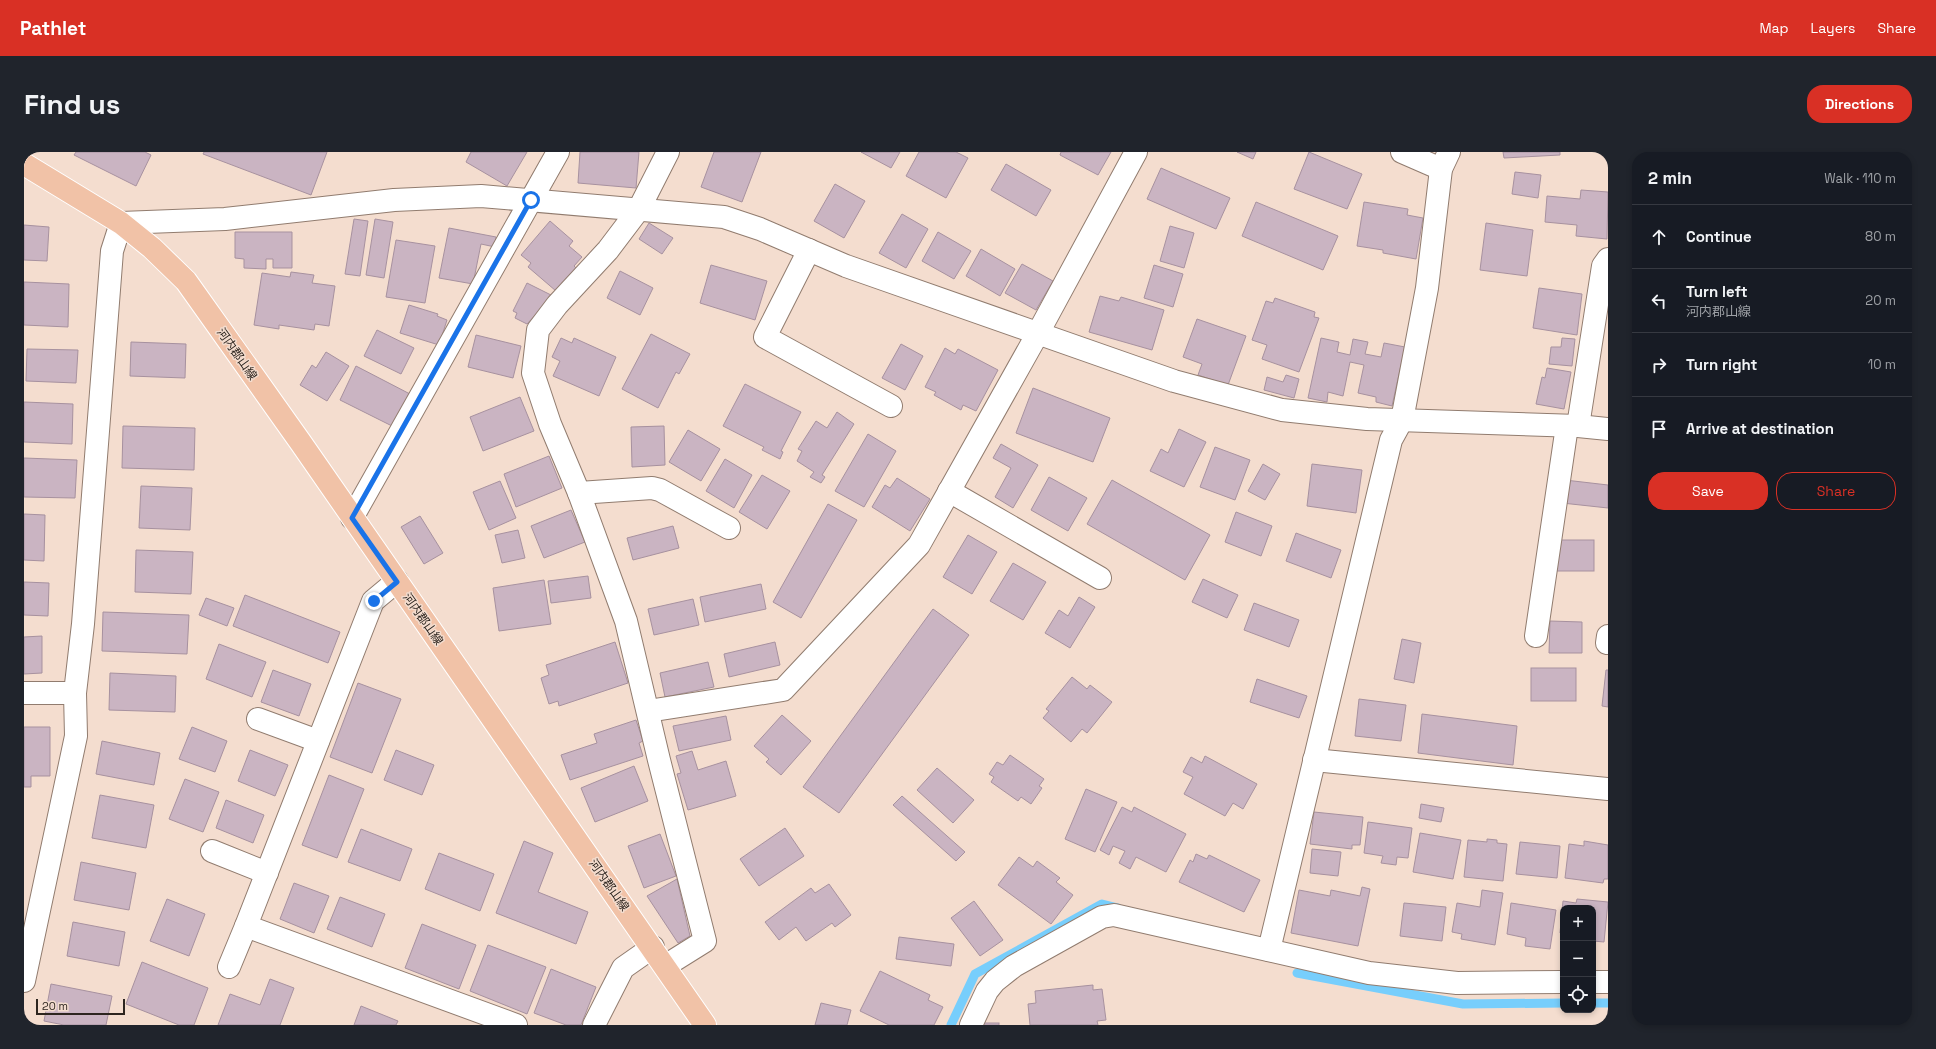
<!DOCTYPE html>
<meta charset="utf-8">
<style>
:root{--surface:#171b24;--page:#20242c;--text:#f1f3f6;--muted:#9ea1a6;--line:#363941;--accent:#d93025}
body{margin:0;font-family:"Space Grotesk","Noto Sans JP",sans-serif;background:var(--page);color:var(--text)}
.controls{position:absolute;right:12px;bottom:12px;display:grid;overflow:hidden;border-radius:8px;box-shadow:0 2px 6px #0003}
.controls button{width:36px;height:36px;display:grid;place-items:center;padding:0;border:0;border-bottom:1px solid var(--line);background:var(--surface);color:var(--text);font:20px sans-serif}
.scale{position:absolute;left:12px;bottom:10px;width:89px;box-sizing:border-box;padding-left:4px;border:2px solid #2d251f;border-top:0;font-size:11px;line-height:14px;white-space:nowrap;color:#2d251f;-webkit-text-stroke:3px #f4ddcf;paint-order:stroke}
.stop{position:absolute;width:12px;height:12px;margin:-9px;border:3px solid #1a73e8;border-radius:50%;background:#fff}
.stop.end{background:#1a73e8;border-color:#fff;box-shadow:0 1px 4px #0008}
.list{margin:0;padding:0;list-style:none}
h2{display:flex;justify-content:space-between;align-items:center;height:52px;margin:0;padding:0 16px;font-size:17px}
h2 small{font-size:13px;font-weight:400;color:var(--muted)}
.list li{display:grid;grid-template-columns:26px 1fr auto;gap:12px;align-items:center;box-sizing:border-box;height:64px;padding:0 16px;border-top:1px solid var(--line)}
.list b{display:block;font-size:15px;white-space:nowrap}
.list p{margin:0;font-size:13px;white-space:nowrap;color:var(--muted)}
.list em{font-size:13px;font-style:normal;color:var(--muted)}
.actions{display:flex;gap:8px;padding:12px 16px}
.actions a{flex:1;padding:9px 0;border:1px solid var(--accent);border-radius:16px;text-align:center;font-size:14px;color:var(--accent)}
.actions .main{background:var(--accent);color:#fff}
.icon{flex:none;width:22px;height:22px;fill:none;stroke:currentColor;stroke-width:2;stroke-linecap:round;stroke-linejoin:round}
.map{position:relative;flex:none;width:1584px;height:873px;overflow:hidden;border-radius:16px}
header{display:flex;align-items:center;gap:24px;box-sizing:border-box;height:56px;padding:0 20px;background:var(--accent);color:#fff}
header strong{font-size:19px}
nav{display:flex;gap:22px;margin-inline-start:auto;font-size:14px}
.intro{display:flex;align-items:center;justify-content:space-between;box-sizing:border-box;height:96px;padding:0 24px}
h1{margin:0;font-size:28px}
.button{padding:10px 18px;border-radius:16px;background:var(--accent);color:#fff;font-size:14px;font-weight:700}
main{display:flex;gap:24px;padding:0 24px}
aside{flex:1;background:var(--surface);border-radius:16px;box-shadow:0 2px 6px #0003}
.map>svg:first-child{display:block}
</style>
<header>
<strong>Pathlet</strong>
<nav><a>Map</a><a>Layers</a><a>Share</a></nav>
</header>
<div class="intro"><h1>Find us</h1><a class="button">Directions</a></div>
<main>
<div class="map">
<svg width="1584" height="873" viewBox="0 0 1584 873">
<rect width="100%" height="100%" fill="#f4ddcf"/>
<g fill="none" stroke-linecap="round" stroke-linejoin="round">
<!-- stream -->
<g stroke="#77cefc" stroke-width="9">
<polyline points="1273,821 1439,852 1539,851"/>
<polyline points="1569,851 1584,851"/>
<polyline points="927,873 951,822 1078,752 1094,756"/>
</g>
</g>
<!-- building -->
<g fill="#cab4c2" stroke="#a7919f">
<polygon points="52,0 121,0 127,3 112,34 50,3"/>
<polygon points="180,0 303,0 287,43 179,2"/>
<polygon points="447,0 503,0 483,34 442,10"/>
<polygon points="556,0 615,0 612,36 554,31"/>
<polygon points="690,0 737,0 718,50 677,35"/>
<polygon points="837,0 876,0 867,16"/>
<polygon points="895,0 932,0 944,6 922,46 882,24"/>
<polygon points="1037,0 1087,0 1074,23 1036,3"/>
<polygon points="1213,0 1232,0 1229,7"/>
<polygon points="1285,0 1338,22 1323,57 1270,37"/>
<polygon points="1479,0 1536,0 1536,3 1480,6"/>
<polygon points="982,12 1027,38 1012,64 967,38"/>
<polygon points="1137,16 1206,46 1192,77 1123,47"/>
<polygon points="1491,20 1517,23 1514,46 1488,42"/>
<polygon points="811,32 841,49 820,86 790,69"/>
<polygon points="1557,38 1584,40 1583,87 1552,84 1553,73 1521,70 1523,44 1556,47"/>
<polygon points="1232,50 1314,84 1299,118 1218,84"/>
<polygon points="1340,50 1384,57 1383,63 1399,66 1392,107 1359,101 1359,98 1333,94"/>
<polygon points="878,62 904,77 882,116 855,101"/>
<polygon points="330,67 344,69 336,124 321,122"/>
<polygon points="351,67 369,70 360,126 342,123"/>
<polygon points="526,69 549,89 545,94 558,105 550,114 552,116 532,139 504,115 507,111 497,103"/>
<polygon points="625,71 649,86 638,102 615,87"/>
<polygon points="1462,71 1509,78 1503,124 1456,118"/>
<polygon points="0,73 25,75 23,109 0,108"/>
<polygon points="1146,74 1170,81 1160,116 1136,109"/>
<polygon points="425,76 472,85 471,95 457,92 449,132 415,126"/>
<polygon points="211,80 268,80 268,116 249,116 249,107 242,107 242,117 220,116 220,107 211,106"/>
<polygon points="914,80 947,99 930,127 898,109"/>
<polygon points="372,88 411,94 401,151 362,145"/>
<polygon points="957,97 991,117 976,144 942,124"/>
<polygon points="998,112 1029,129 1012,158 981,141"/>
<polygon points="687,113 743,129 731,168 676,151"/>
<polygon points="1130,113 1159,122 1149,155 1120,146"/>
<polygon points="596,119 629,136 616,163 583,146"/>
<polygon points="267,120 290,123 288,131 311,134 305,174 291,172 290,178 255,173 255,177 230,173 238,121 266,125"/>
<polygon points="0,130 45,132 44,175 0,173"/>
<polygon points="503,131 529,144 503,172 491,166 493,161 489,159"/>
<polygon points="1515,136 1558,142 1553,183 1509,176"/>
<polygon points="1076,144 1095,149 1097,145 1140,158 1128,198 1065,180"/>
<polygon points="1251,146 1291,160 1290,165 1295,166 1275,220 1238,207 1243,193 1228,188 1242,149 1249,151"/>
<polygon points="385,153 414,162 413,164 423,168 415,193 376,181"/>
<polygon points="1173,167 1222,184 1204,233 1174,223 1178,212 1159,205"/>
<polygon points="353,178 390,196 377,222 340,204"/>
<polygon points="627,182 666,202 655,222 652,220 634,256 598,237"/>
<polygon points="452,183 497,194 489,226 444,215"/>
<polygon points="537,186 548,191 550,186 592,205 575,244 529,224 536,209 528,205"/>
<polygon points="1297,186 1315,190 1313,200 1326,203 1329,187 1344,190 1341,202 1357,205 1360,191 1381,195 1368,254 1352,250 1352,245 1334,241 1340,213 1326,210 1319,244 1304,240 1303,250 1284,246"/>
<polygon points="1538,186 1551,187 1548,214 1525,212 1527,195 1537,195"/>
<polygon points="107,190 162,192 161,226 106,224"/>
<polygon points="877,192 899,204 881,238 858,226"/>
<polygon points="921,196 931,202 934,197 974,218 952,259 939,253 937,258 910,243 912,240 901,235"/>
<polygon points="3,197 54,198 52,231 2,229"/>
<polygon points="302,200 325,214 303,249 276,233 288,213 292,216"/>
<polygon points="332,214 386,242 370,275 316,248"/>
<polygon points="1523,216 1547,220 1540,257 1512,252 1518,225 1521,226"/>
<polygon points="1262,223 1275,227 1270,246 1240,238 1243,225 1259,230"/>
<polygon points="721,232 777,260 757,299 759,300 756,307 738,298 740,295 699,274"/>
<polygon points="1009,236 1086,266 1069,310 992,281"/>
<polygon points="496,245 510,279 459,299 446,265"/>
<polygon points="0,250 49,252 48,292 0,290"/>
<polygon points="813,260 830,272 798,323 801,325 797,331 786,325 790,320 773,309 778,299 774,297 792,269 803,276"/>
<polygon points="99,274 171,276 170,318 98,316"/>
<polygon points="640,274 641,313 608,315 607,275"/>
<polygon points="1155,277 1182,290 1160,335 1126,319 1137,297 1144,301"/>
<polygon points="664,278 696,297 677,329 645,310"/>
<polygon points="844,282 872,299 840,355 811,339"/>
<polygon points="977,292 1014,313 989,356 971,345 987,316 969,306"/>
<polygon points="1191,295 1226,308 1211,348 1176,335"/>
<polygon points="525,304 538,336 492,355 480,322"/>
<polygon points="0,306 53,308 51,346 0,345"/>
<polygon points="701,307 728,323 710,356 682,339"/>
<polygon points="1239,312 1256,322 1241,348 1224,339"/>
<polygon points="1288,312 1338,318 1332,361 1283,354"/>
<polygon points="738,323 766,339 743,377 715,360"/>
<polygon points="1025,325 1063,346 1044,379 1007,358"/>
<polygon points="873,326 906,347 886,379 848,355 861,333 866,336"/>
<polygon points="1088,328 1186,383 1161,428 1063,372"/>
<polygon points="1541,328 1584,333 1584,356 1538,351"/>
<polygon points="476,329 492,366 465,378 449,340"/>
<polygon points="117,334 168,336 166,378 115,376"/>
<polygon points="804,352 833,368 777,466 749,450"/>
<polygon points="547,358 561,390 520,406 507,374"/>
<polygon points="1212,360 1248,374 1237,404 1201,390"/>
<polygon points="0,362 21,363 20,409 0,408"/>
<polygon points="396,364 419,401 400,412 377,375"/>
<polygon points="649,374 655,396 609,408 603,386"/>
<polygon points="494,378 501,406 478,411 471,383"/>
<polygon points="1272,381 1317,398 1307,426 1262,409"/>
<polygon points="944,383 973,400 948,442 919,425"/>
<rect x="1532" y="388" width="38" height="31"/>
<polygon points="112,398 169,400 167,442 111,440"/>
<polygon points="989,411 1022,430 999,468 966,449"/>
<polygon points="564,424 567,446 527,451 524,429"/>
<polygon points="1179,427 1214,443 1203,466 1168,450"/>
<polygon points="520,428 527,472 475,479 469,436"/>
<polygon points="0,430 25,431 24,464 0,463"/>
<polygon points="737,432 742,457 681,470 676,445"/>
<polygon points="221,443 316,480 304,511 209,474"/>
<polygon points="1055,445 1071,455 1046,496 1021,481 1035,458 1044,464"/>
<polygon points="182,446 210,456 203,474 175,463"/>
<polygon points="669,447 675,473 630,483 624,457"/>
<polygon points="1230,451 1275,468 1265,495 1220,478"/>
<polygon points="909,457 945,483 815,661 779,635"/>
<polygon points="79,460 165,463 163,502 78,499"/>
<polygon points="1526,469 1558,470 1558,501 1525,501"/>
<polygon points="18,484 18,521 0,522 0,485"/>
<polygon points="1378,487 1397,491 1390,531 1370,527"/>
<polygon points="591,490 604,531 535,554 534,549 525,552 517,526 525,523 522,513"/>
<polygon points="751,490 756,513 705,525 700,502"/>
<polygon points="195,492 242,510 228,545 182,527"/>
<polygon points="684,510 690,535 641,545 636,521"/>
<rect x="1507" y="516" width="45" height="33"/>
<polygon points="249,518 287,532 275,564 237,550"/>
<polygon points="1582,518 1584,518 1584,555 1578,554"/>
<polygon points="86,521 152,524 151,560 85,558"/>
<polygon points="1048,525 1063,537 1066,533 1088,550 1063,581 1058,577 1047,590 1019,566 1025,559 1022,557"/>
<polygon points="1233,527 1283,544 1275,566 1226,550"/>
<polygon points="334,531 377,547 348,621 306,605"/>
<polygon points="1335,547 1382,553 1377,589 1331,584"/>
<polygon points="1398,562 1493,574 1489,613 1394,601"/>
<polygon points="758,563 787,589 757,623 742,610 745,607 730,594"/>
<polygon points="702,564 707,588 655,599 649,574"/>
<polygon points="612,568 619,589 615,591 619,604 546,628 537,603 573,591 570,582"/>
<polygon points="0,575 26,575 26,624 7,624 7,635 0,635"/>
<polygon points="168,575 203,589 191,620 155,607"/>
<polygon points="78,589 136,601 130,633 72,622"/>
<polygon points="226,598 264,613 251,644 214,629"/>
<polygon points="372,598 410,613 398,643 360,628"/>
<polygon points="668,599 674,618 702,609 712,644 664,658 653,622 657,621 652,604"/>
<polygon points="986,603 1020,627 1015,634 1018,636 1007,652 997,645 994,649 967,630 970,625 965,622 973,610 979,613"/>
<polygon points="1181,604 1233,632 1219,657 1209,651 1201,664 1160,642 1169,625 1159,620 1167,605 1178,611"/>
<polygon points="610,614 624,649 571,670 557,636"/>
<polygon points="913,616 950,648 929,671 893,638"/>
<polygon points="305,623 340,637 313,706 278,693"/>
<polygon points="161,627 195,640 179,680 145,667"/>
<polygon points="1062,637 1093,650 1071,700 1041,687"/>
<polygon points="76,643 130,653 122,696 68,686"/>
<polygon points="878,644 941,700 932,709 869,653"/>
<polygon points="202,648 240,663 229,691 192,676"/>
<polygon points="1397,652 1420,656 1417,670 1395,666"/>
<polygon points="1098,655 1108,660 1110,655 1162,682 1142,720 1112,705 1106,717 1095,711 1101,699 1089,694 1085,703 1076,698"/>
<polygon points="1290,660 1339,665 1336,693 1328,693 1328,697 1286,692"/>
<polygon points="1344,670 1388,676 1384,706 1373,705 1372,713 1357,711 1359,704 1340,701"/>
<polygon points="761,676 780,704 735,734 716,707"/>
<polygon points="337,677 388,697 376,729 324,710"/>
<polygon points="1396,681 1437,688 1429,727 1389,720"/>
<polygon points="636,682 652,724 620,736 604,694"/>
<polygon points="1463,687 1473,688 1473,691 1483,692 1479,729 1440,725 1444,688 1463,690"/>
<polygon points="500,689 529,701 514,740 564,760 552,792 472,761"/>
<polygon points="1560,689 1584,693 1584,727 1580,727 1579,731 1541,726 1545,692 1560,694"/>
<polygon points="1496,690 1536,694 1533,726 1492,722"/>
<polygon points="1288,697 1317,700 1314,724 1286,721"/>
<polygon points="415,701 470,722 456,759 401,737"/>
<polygon points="1172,702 1183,707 1185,703 1236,728 1220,760 1155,730 1166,708 1169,710"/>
<polygon points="995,705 1009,715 1013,709 1036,726 1032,730 1049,743 1027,772 974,733"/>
<polygon points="57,710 112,721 105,758 50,748"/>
<polygon points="653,727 666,784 654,791 623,744"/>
<polygon points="270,731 305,744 290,781 256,767"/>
<polygon points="805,732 827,763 811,775 808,771 782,789 772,775 755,788 741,770 787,736 791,741"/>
<polygon points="1338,735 1346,737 1334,794 1267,781 1275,738 1306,744 1307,738 1336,744"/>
<polygon points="1458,738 1479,741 1471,793 1437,787 1438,782 1428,780 1433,751 1456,755"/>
<polygon points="316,745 361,762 348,795 303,777"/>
<polygon points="143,747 181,762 165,804 126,789"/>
<polygon points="1553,747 1584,750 1580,790 1569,789 1569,756 1539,756 1539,781 1536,781 1539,749 1552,751"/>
<polygon points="950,749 979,788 956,804 927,766"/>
<polygon points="1380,751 1422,755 1418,789 1376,784"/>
<polygon points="1487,751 1532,758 1526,797 1501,794 1502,786 1483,782"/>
<polygon points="49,770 101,780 95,814 43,804"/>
<polygon points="398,772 452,793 435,837 381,816"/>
<polygon points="875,785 930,792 927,814 872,807"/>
<polygon points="464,793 522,815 503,862 446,839"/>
<polygon points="118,810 184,836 170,873 155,873 102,852"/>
<polygon points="527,817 572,835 557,873 542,873 510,861"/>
<polygon points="856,819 906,843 904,848 919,855 910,873 865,873 836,859"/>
<polygon points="246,827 270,836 256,873 194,873 206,842 236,853"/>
<polygon points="27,832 88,844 82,873 40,873 20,869"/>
<polygon points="1069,833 1069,838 1078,837 1082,868 1073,869 1074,873 1006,873 1004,852 1012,851 1011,839"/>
<polygon points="797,851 827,858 823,873 791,873"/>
<polygon points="337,854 374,869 372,873 330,873"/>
<rect x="957" y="871" width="18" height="2"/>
</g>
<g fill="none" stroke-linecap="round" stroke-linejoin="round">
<!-- minor casing -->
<g stroke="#917c6f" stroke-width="24">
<g id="minor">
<polyline points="1378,0 1417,17"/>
<polyline points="785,98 741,185 867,254"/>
<polyline points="1554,274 1579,114 1584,107"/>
<polyline points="925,339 1076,426"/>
<polyline points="555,341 628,336 636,338 705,376"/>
<polyline points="328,366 534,0"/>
<polyline points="373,429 349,449 222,774 492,873"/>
<polyline points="1512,484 1543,274"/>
<polyline points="1583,491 1584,484"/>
<polyline points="0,541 51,541"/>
<polyline points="624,559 759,538 895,393 1014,181 1112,0"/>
<polyline points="234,567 294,589"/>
<polyline points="1290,608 1584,637"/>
<polyline points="188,699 243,721"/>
<polyline points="1245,798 1367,288 1378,268 1403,136 1417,17 1425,0"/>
<polyline points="641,814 681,789 635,608 602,469 555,341 526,272 509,221 514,178 533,153 584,98 615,57 644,0"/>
<polyline points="205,815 222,774"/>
<polyline points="0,829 52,584 51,541 59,472 88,99 97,71 201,67 370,48 457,44 700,65 736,77 822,114 1150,229 1258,258 1343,267 1554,274 1584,277"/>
<polyline points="1569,830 1584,830"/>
<polyline points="570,873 599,816 629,795"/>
<polyline points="947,873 963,839 971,829 990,814 1078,765 1090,763 1345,821 1433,831 1539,830"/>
</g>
</g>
<!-- major casing -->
<g stroke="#fff" stroke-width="24">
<polyline id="major" points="0,12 97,71 128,96 162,129 277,291 681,873"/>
</g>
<!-- minor -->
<use href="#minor" stroke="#fff" stroke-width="22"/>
<!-- major -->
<use href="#major" stroke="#f1c2a7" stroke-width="22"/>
</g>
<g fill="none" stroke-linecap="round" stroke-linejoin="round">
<!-- route -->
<polyline stroke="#1a73e8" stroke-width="5" points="350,449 373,430 328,366 507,48"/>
</g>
<g text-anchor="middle" stroke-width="3" stroke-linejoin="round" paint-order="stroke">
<!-- street labels -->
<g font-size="12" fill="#2d251f" stroke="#f4ddcf">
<text transform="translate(213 202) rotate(55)" y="4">河内郡山線</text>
<text transform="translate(399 467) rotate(55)" y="4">河内郡山線</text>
<text transform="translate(585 733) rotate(55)" y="4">河内郡山線</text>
</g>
</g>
</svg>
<div class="controls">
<button>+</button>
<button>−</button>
<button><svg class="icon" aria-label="locate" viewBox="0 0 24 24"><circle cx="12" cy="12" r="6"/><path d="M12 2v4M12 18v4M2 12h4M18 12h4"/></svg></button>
</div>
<div class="scale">20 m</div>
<div class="stop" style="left:507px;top:48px"></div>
<div class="stop end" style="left:350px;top:449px"></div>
</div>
<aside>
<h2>2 min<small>Walk · 110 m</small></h2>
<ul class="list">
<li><svg class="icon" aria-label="ahead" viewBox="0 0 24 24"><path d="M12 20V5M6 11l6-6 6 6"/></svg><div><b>Continue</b></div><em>80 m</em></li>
<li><svg class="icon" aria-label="left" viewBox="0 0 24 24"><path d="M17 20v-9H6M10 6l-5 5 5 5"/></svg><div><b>Turn left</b><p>河内郡山線</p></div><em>20 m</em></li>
<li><svg class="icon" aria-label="right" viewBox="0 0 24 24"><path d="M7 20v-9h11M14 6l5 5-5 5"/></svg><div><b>Turn right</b></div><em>10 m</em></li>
<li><svg class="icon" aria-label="arrive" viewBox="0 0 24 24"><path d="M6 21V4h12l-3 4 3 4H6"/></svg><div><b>Arrive at destination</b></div></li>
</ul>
<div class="actions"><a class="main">Save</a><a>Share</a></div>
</aside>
</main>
